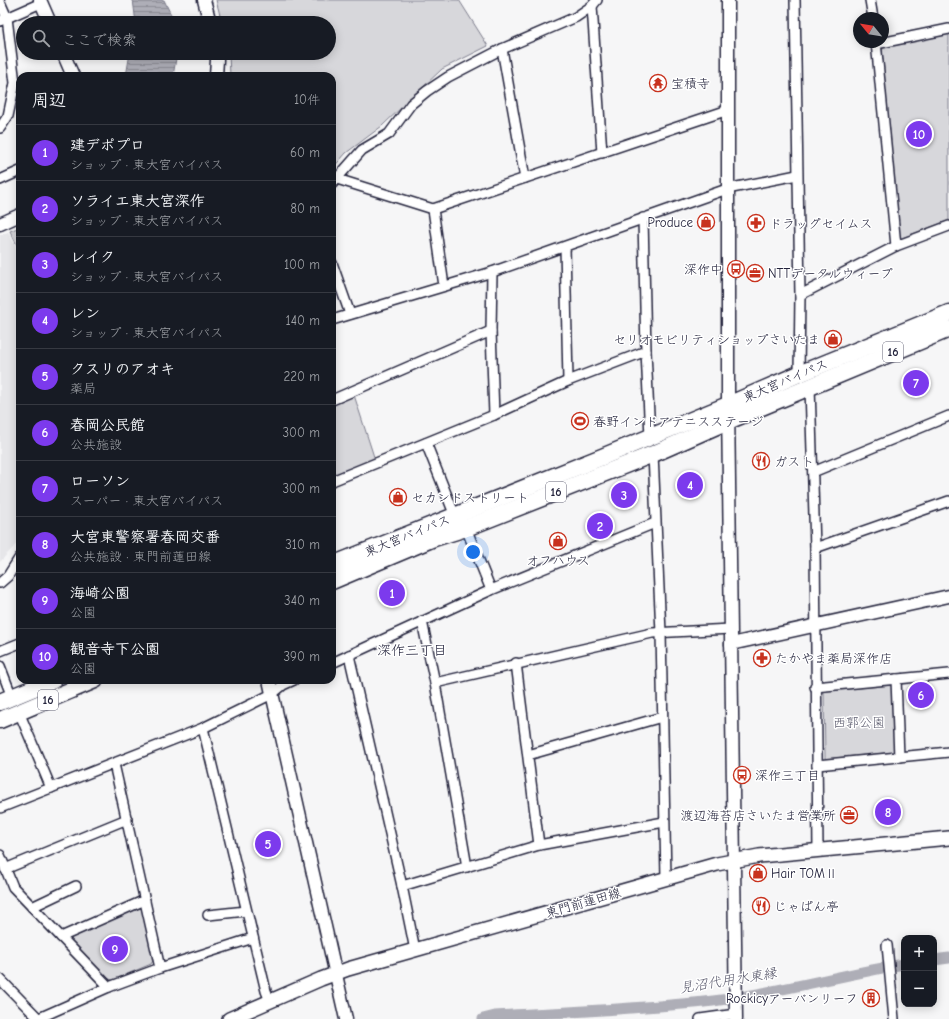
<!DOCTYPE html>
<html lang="ja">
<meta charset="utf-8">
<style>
:root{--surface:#171b24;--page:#242831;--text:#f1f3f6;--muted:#9ea1a6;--line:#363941;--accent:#7c3aed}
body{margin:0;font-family:"Comic Neue","Klee One",sans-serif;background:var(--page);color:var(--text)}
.controls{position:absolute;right:12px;bottom:12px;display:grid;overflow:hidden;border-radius:8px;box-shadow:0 2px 10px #0003}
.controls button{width:36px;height:36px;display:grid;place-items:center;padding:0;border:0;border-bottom:1px solid var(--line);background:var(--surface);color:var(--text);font:20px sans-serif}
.compass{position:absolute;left:853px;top:12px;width:36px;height:36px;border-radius:50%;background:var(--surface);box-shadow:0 2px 10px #0003;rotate:300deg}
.you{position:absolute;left:473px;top:552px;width:14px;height:14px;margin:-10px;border:3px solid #fff;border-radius:50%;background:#1a73e8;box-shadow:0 0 0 6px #1a73e833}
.badge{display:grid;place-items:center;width:26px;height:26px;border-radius:50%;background:var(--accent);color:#fff;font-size:13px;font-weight:700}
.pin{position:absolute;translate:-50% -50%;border:2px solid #fff;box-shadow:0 1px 4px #0006}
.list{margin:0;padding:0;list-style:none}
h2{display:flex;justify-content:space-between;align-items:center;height:52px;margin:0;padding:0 16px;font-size:17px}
h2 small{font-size:13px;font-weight:400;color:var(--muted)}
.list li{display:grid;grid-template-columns:26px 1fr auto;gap:12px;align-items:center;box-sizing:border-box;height:56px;padding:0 16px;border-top:1px solid var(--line)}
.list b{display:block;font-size:15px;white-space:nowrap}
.list p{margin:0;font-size:13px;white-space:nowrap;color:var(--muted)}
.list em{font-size:13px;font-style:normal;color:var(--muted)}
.icon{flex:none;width:22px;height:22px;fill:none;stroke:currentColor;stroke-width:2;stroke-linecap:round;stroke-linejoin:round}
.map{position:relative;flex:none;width:949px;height:1019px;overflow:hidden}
.search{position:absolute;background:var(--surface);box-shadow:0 2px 10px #0003;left:16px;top:16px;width:320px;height:44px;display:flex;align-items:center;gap:10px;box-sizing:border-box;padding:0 14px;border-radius:22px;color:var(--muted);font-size:15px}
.panel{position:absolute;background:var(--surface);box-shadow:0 2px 10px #0003;left:16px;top:72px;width:320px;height:612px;border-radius:12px}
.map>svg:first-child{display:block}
</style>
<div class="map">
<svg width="949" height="1019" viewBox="0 0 949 1019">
<defs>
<pattern id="water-rules" width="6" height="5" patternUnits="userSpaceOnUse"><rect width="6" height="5" fill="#aeaeb7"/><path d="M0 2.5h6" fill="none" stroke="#8d8d96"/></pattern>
</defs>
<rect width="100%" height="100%" fill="#f6f6f7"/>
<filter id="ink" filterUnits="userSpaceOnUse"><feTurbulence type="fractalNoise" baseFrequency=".025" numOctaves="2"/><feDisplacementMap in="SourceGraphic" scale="8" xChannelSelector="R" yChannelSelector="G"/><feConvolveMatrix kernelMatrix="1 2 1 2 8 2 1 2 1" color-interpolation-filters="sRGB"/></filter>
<g filter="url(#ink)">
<!-- built -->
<polygon fill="#e6e6e9" points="8,232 20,255 20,540 0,562 0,235"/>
<!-- park -->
<g fill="#d7d7db" stroke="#7c7c8b">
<polygon points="216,0 459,0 488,46 442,69 382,126 346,153 332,169 332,76 230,76 229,53 329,53 329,23 222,23"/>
<polygon points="949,34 949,220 899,239 882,48"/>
<polygon points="20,227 20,251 10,231"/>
<polygon points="354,395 375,460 332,478 332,405"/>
<polygon points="893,685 895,752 825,759 824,691"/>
<polygon points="139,905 142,907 154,959 151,964 113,980 109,979 70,940 70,936"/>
</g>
<!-- water -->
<g fill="url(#water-rules)" stroke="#767685">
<polygon points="133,0 164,0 175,23 136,23"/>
<polygon points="130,53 177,53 173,76 126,76"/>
</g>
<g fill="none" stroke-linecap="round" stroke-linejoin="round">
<!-- canal -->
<g stroke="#aeaeb7" stroke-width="11">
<polyline points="934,960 949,958"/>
<path d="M483 1019 495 1016C568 1012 641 1009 713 1001 778 993 840 975 904 964"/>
</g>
<!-- minor casing -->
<g stroke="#22223b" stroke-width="12">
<g id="minor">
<polyline points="795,0 800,295 799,374"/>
<polyline points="870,0 873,18"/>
<polyline points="0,2 7,18 15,83 8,116 0,128"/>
<polyline points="592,6 602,153"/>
<polyline points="0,21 41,3"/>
<polyline points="876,42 896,246"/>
<polyline points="876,44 949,29"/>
<polyline points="502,49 525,178"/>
<polyline points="337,179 433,209 728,110"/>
<polyline points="0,180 20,171"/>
<polyline points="332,184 362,150 389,134 411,104 427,91 448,77 502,49 576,17 592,6 597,0"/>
<polyline points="433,209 444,286"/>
<polyline points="643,218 646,351 650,437"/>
<polyline points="565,247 568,381"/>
<polyline points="332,263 350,314"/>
<polyline points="492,272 491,331 494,415"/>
<polyline points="800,295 896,246 949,226"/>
<polyline points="332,320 492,272 727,189 797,175"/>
<polyline points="810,387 815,548 818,851"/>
<polyline points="332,400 491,331"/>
<polyline points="426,443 455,516"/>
<polyline points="653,454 661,633 666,878"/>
<polyline points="813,472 949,416"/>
<polyline points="332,481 494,415 568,381 646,351"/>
<polyline points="466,528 491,590"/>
<polyline points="815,548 949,501"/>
<polyline points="0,583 8,576 20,557"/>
<polyline points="422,621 435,683 467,867"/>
<polyline points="0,651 20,643"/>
<polyline points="349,655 402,886 415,950"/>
<polyline points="332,663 491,590 655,523"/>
<polyline points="516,663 539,845"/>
<polyline points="0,666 12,697"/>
<polyline points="896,679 899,757"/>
<polyline points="435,683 652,633 731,629"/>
<polyline points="815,687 949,674"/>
<polyline points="19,712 51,788"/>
<polyline points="203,728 266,991 270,1001"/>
<polyline points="528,755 662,717"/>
<polyline points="114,764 160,968"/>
<polyline points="817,765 949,752"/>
<polyline points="0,808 203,728 272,694 283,685 294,680"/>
<polyline points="0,855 13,887 109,987"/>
<polyline points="5,869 127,819"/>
<polyline points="402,886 539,845 664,822"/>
<polyline points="32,907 76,886"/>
<polyline points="208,915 246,911"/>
<polyline points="61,937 145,900"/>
<polyline points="887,945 894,1019"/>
<polyline points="0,979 39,1019"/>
<polyline points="39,1018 109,987 160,968 253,938"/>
<polyline points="700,1019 736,1014"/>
</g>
</g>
<!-- tertiary casing -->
<g stroke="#22223b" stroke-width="15">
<g id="tertiary">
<polyline points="40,0 50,23"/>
<polyline points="204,0 210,23"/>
<polyline points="728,0 728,405 736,1019"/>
<polyline points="63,53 73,76"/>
<polyline points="216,76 217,60 216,53"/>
<polyline points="0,224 20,215"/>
<polyline points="731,644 949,596"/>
<polyline points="269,680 346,1019"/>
</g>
</g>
<!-- secondary casing -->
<g stroke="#22223b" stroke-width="16">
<polyline id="secondary" points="229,1019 321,979 348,969 717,864 759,856 949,838"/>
</g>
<!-- trunk casing -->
<g stroke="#22223b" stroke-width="19">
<g id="trunk">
<polyline points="332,565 602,457 728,405 799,374 949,313"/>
<polyline points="332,581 434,538 466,528 653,454 728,421 949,329"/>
<polyline points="0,702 53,680"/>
<polyline points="0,720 95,680"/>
</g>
</g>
<!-- minor -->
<use href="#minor" stroke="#fff" stroke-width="9"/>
<!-- tertiary -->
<use href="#tertiary" stroke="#fff" stroke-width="12"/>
<!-- secondary -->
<use href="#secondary" stroke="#fff" stroke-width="13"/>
<!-- trunk -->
<use href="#trunk" stroke="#fff" stroke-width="16"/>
</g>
</g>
<!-- icons -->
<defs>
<g id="temple-ring" transform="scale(0.9)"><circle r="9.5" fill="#fff" stroke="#c8321e" stroke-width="1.5"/><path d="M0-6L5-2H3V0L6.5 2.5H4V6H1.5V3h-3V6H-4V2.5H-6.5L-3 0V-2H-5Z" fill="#c8321e"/></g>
<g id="shop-ring" transform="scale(0.9)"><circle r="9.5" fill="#fff" stroke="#c8321e" stroke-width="1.5"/><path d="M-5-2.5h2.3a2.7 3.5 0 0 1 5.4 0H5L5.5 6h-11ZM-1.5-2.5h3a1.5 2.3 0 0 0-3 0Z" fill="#c8321e"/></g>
<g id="pharmacy-ring" transform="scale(0.9)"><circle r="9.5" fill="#fff" stroke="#c8321e" stroke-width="1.5"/><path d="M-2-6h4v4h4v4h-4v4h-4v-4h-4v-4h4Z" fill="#c8321e"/></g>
<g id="bus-ring" transform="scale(0.9)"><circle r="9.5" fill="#fff" stroke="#c8321e" stroke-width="1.5"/><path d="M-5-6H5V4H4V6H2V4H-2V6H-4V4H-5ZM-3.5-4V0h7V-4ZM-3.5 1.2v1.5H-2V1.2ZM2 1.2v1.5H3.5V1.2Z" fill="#c8321e"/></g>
<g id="office-ring" transform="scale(0.9)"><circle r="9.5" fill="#fff" stroke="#c8321e" stroke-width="1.5"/><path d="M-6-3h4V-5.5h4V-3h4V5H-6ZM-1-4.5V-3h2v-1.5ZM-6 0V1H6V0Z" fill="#c8321e"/></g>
<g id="stadium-ring" transform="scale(0.9)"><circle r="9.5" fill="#fff" stroke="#c8321e" stroke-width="1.5"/><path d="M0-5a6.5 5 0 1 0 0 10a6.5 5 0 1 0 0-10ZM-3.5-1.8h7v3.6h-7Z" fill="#c8321e"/></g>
<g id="restaurant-ring" transform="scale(0.9)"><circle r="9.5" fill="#fff" stroke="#c8321e" stroke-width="1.5"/><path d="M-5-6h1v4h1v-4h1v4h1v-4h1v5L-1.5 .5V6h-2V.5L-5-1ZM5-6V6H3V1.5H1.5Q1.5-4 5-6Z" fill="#c8321e"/></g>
<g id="building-ring" transform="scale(0.9)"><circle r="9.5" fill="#fff" stroke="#c8321e" stroke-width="1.5"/><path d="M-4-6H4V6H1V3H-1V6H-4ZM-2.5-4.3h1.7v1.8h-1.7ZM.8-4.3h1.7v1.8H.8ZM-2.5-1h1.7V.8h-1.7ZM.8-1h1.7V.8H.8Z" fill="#c8321e"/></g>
</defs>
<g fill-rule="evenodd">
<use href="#temple-ring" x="658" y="83"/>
<use href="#shop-ring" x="706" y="222"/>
<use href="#pharmacy-ring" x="756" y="223"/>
<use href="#bus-ring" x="736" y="269"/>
<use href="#office-ring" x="755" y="273"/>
<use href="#shop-ring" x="833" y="339"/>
<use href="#stadium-ring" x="580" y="421"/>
<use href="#restaurant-ring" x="761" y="461"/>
<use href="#shop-ring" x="398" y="497"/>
<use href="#shop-ring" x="558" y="541"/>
<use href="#pharmacy-ring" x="762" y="658"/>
<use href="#bus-ring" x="742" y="775"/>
<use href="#office-ring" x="849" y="815"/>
<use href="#shop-ring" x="758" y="873"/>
<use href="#restaurant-ring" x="761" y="906"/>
<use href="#building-ring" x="871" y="998"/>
</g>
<g text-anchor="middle" stroke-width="3" stroke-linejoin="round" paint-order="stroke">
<!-- shield labels -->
<g fill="#fff" stroke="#646476" stroke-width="1">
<rect x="883" y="342" width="20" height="20" rx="3"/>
<rect x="546" y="482" width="20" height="20" rx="3"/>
<rect x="38" y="690" width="20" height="20" rx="3"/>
</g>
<g font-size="12" font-weight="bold" fill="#22223b">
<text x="893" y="356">16</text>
<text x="556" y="496">16</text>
<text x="48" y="704">16</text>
</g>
<!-- poi labels -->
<g font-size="13" fill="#22223b" stroke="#fff" text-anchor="start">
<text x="671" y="88">宝積寺</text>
<text x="693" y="227" text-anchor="end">Produce</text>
<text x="769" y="228">ドラッグセイムス</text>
<text x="723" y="274" text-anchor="end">深作中</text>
<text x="768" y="278">NTTデータルウィーブ</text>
<text x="820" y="344" text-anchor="end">セリオモビリティショップさいたま</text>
<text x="593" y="426">春野インドアテニスステージ</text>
<text x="774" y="466">ガスト</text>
<text x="411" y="502">セカンドストリート</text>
<text x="558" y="565" text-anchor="middle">オフハウス</text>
<text x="775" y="663">たかやま薬局深作店</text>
<text x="755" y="780">深作三丁目</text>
<text x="836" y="820" text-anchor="end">渡辺海苔店さいたま営業所</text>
<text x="771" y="878">Hair TOMⅡ</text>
<text x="774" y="911">じゃぱん亭</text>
<text x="858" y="1003" text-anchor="end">Rockicyアーバンリーフ</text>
</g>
<!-- street labels -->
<g font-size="13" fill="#22223b" stroke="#fff">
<text transform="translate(785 380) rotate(-23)" y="5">東大宮バイパス</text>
<text transform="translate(407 535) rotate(-22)" y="5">東大宮バイパス</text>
<text transform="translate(583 902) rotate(-16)" y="5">東門前蓮田線</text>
</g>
<!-- park labels -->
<g font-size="13" fill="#58586b" stroke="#fff">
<text x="859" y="727">西郭公園</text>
</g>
<!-- neighbourhood labels -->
<g font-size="14" fill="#22223b" stroke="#fff">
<text x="412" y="655">深作三丁目</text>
</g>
<!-- water labels -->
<g font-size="14" font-style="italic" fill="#5a5a6d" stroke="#fff">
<text transform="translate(728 980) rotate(-9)" y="5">見沼代用水東縁</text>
</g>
</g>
</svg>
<div class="controls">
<button>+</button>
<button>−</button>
</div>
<svg class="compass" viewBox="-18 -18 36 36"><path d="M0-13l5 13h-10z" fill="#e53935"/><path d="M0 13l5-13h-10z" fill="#9ea1a6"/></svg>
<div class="you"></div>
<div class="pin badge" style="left:392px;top:593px">1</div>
<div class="pin badge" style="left:600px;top:526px">2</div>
<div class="pin badge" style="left:624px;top:495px">3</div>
<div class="pin badge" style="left:690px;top:485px">4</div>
<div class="pin badge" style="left:268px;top:844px">5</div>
<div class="pin badge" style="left:921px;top:695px">6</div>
<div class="pin badge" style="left:916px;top:383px">7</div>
<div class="pin badge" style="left:888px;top:812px">8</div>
<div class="pin badge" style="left:115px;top:949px">9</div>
<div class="pin badge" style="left:919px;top:134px">10</div>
<div class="search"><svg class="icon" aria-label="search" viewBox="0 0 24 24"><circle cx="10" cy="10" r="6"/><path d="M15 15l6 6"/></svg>ここで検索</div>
<section class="panel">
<h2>周辺<small>10件</small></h2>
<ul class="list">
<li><span class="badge">1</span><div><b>建デポプロ</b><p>ショップ · 東大宮バイパス</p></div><em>60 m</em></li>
<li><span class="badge">2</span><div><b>ソライエ東大宮深作</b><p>ショップ · 東大宮バイパス</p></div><em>80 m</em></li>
<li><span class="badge">3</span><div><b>レイク</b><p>ショップ · 東大宮バイパス</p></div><em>100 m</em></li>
<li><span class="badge">4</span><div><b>レン</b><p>ショップ · 東大宮バイパス</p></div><em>140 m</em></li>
<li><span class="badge">5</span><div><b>クスリのアオキ</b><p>薬局</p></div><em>220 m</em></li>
<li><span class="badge">6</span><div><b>春岡公民館</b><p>公共施設</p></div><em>300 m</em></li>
<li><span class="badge">7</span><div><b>ローソン</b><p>スーパー · 東大宮バイパス</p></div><em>300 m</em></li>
<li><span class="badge">8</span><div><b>大宮東警察署春岡交番</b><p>公共施設 · 東門前蓮田線</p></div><em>310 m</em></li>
<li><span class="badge">9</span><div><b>海崎公園</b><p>公園</p></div><em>340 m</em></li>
<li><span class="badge">10</span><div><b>観音寺下公園</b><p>公園</p></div><em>390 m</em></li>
</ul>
</section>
</div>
